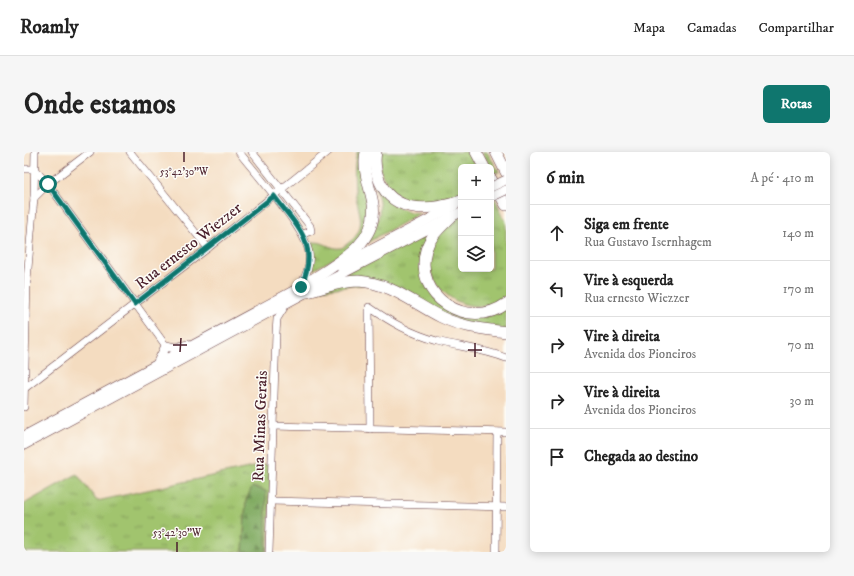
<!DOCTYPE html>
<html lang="pt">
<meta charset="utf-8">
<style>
:root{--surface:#fff;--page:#f6f6f6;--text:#222;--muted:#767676;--line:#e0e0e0;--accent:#0f766e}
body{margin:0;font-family:"IM FELL DW Pica",serif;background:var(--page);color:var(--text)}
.controls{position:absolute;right:12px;top:12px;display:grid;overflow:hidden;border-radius:6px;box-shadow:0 2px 10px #0003}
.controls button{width:36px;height:36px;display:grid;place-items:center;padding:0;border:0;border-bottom:1px solid var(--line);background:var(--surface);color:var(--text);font:20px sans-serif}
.stop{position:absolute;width:12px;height:12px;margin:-9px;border:3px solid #0f766e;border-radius:50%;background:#fff}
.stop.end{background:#0f766e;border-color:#fff;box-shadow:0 1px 4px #0008}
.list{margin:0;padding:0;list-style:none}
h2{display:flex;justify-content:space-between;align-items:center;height:52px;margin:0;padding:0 16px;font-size:17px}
h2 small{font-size:13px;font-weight:400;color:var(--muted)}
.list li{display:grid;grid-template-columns:26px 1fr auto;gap:12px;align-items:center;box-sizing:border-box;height:56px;padding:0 16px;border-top:1px solid var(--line)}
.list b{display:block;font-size:15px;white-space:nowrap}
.list p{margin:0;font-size:13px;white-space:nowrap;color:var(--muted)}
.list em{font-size:13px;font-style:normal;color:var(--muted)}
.icon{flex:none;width:22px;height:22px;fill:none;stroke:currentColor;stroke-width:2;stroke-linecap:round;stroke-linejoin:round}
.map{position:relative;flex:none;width:482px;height:400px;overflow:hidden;border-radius:6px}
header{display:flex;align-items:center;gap:24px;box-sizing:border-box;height:56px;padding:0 20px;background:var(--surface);border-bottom:1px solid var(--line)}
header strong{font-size:19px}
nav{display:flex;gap:22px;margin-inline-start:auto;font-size:14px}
.intro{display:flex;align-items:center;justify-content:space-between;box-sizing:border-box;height:96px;padding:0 24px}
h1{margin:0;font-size:28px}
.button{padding:10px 18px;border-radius:6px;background:var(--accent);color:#fff;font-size:14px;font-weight:700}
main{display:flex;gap:24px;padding:0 24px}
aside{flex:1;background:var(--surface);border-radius:6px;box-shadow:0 2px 10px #0003}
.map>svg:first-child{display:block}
</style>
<header>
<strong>Roamly</strong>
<nav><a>Mapa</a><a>Camadas</a><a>Compartilhar</a></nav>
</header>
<div class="intro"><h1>Onde estamos</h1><a class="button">Rotas</a></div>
<main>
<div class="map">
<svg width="482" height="400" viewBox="0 0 482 400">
<defs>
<pattern id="grass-tufts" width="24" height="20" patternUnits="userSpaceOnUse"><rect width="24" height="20" fill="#a1c46e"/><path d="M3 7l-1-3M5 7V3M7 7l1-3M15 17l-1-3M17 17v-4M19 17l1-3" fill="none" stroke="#859f5b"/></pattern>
<pattern id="forest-firs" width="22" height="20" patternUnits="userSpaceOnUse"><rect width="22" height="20" fill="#80aa61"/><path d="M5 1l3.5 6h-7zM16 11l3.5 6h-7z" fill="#6b8a50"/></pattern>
</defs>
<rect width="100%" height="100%" fill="#fdfcf7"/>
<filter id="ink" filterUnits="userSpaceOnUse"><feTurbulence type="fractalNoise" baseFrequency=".025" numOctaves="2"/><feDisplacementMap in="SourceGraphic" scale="8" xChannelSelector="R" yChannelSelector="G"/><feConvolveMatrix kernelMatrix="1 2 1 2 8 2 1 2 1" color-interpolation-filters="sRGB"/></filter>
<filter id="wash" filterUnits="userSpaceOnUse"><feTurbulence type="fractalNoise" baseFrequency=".012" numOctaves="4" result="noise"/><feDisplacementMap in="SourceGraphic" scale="16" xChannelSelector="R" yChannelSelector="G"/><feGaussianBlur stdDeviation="0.9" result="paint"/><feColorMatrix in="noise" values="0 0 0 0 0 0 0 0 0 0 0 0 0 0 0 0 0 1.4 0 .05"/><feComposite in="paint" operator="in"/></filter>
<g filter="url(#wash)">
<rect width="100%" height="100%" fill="#f4dcc0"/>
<!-- grass -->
<g fill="url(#grass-tufts)" stroke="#76724c">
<path d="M333 0H338L347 60 340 82 322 100 287 119 289 103 287 91C298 87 306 98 317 96 320 95 324 91 327 89 345 74 332 56 331 37 330 25 330 11 333 0Z"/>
<path d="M357 0H445L453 15H437V41C412 55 376 58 362 30 360 26 357 22 357 19 356 13 357 6 357 0Z"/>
<polygon points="458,0 463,0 475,20 470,21"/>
<path d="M349 17 374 55 386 60 396 61 339 93C351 79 359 64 354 44 352 34 348 27 349 17Z"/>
<path d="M471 47 482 70V144C474 149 466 154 457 154 420 156 390 115 413 83 419 74 428 69 437 64V117H467V49Z"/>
<polygon points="423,68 407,84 403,129 435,160 482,152 482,179 449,175 351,131 288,139"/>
<polygon points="247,311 244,400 222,348 219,400 0,400 0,352 53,322 73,349"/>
</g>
<!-- forest -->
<polygon fill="url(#forest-firs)" stroke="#656446" points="228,335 242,339 242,400 219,400 222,348"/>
</g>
<g filter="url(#ink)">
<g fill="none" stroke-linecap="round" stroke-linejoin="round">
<!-- minor casing -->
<g stroke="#643b41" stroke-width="8">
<g id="minor">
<polyline points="106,0 184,96"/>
<path d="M215 0C232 22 282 77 285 101 287 112 282 123 277 133"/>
<polyline points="228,0 286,74 287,79 279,82"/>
<polyline points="0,17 10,17 24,32 142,194"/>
<polyline points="10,46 24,32 66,0"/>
<polyline points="1,236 184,96 304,0"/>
<polyline points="0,255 3,128 10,46 11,0"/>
<polyline points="249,274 482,280"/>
<path d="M346 277 345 155C368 171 386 181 413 189 436 195 460 197 482 206"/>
<polyline points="247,349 482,355"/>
<polyline points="245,400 252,181 253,167 263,151"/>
<polyline points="472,400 473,280"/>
</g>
</g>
<!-- major casing -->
<g stroke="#643b41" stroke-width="10">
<g id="major">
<polyline points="316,114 430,54"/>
<polyline points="133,212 142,194 151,196 163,193"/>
<polyline points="0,284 282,132"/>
<polyline points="0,293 283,140 437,60"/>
</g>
</g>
<!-- highway casing -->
<g stroke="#643b41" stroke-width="12">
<g id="highway">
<path d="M352 0C350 10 352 21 356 30 371 63 409 58 437 49"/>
<polyline points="452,0 460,15"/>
<polyline points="472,0 482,20"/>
<polyline points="467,27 482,53"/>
<path d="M427 65C417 75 406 84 402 98 389 145 444 179 482 152"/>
<path d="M277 135C306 115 355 94 349 52 346 34 338 18 342 0"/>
<path d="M283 140C299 136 317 129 334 129 367 131 389 151 417 165 437 175 460 177 482 180"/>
</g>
</g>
<!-- minor -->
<use href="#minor" stroke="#fff" stroke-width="7"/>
<!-- major -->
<use href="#major" stroke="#fff" stroke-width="9"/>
<!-- highway -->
<use href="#highway" stroke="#fff" stroke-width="11"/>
<!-- major-bridge casing -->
<g stroke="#643b41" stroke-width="10" stroke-linecap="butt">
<g id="major-bridge">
<polyline points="467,35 482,28"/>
<polyline points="467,45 482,38"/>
</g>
</g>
<!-- major-bridge -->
<use href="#major-bridge" stroke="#fff" stroke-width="9"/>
</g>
</g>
<g fill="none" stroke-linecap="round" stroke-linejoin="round" filter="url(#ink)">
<!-- route -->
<path stroke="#0f766e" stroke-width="5" d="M24 32 111 152 250 44C274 76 296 92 277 135"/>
</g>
<!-- ticks -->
<path fill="none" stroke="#4a1f2b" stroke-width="1.5" d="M160 10V0M149 193H163M444 198H458M156 200 157 186M451 205V191M153 400V390"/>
<g text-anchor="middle" stroke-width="3" stroke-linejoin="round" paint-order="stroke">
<!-- street labels -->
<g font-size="16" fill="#4a1f2b" stroke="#fdfcf7">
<text transform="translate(164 93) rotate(-38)" y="6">Rua ernesto Wiezzer</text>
<text transform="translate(235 274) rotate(-88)" y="6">Rua Minas Gerais</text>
</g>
</g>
<g font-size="10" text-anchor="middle" fill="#4a1f2b" stroke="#fdfcf7" stroke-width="3" stroke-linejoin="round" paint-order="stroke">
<text x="160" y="23">53°42'30"W</text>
<text x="153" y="384">53°42'30"W</text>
</g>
</svg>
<div class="controls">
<button>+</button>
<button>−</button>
<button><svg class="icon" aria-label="layers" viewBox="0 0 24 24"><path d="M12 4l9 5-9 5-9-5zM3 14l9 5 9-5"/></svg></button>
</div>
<div class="stop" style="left:24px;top:32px"></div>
<div class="stop end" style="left:277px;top:135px"></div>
</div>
<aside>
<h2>6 min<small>A pé · 410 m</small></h2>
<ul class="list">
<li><svg class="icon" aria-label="ahead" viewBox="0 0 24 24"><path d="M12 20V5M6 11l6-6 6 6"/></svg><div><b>Siga em frente</b><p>Rua Gustavo Isernhagem</p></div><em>140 m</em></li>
<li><svg class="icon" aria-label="left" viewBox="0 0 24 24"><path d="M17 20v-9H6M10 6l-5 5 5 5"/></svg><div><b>Vire à esquerda</b><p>Rua ernesto Wiezzer</p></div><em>170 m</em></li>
<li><svg class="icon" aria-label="right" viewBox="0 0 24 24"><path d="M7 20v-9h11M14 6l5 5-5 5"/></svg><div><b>Vire à direita</b><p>Avenida dos Pioneiros</p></div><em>70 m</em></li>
<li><svg class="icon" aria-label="right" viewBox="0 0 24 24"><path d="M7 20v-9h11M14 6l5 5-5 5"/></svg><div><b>Vire à direita</b><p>Avenida dos Pioneiros</p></div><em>30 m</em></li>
<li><svg class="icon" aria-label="arrive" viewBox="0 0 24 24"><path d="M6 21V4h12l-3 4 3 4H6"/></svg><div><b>Chegada ao destino</b></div></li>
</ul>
</aside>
</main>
